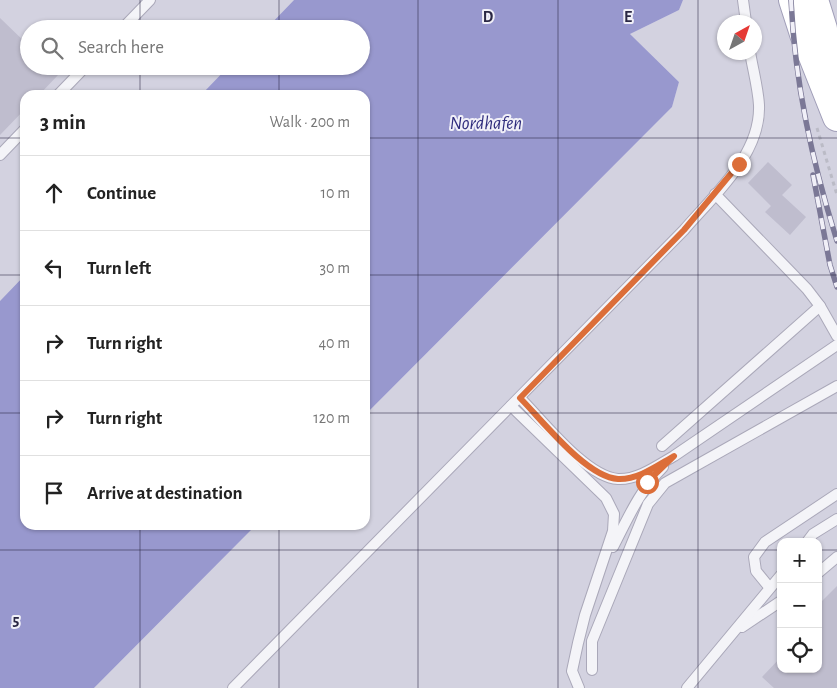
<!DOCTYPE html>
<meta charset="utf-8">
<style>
:root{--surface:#fff;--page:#f2f2f2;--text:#222;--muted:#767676;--line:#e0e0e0}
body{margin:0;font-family:"Alegreya Sans",sans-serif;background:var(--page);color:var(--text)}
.controls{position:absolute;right:15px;bottom:15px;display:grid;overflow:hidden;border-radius:10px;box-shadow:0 1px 4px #0004}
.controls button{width:45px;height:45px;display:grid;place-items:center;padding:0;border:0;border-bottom:1px solid var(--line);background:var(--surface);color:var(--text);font:25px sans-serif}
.compass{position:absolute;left:717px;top:15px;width:45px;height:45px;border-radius:50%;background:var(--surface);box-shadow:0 1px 4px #0004;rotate:40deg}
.stop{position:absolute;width:15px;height:15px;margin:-11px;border:4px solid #dc6e39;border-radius:50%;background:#fff}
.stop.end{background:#dc6e39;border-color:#fff;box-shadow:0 1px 5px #0008}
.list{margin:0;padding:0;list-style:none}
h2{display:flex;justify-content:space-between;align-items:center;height:65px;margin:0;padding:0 20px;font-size:21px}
h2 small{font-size:16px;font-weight:400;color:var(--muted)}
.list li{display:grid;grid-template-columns:32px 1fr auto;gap:15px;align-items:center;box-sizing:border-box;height:75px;padding:0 20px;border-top:1px solid var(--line)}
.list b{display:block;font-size:19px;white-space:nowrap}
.list em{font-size:16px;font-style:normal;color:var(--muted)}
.icon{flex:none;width:28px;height:28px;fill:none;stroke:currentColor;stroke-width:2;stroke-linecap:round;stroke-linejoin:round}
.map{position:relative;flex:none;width:837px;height:688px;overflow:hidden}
.search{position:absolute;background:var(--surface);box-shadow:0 1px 4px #0004;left:20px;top:20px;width:350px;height:55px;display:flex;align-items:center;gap:12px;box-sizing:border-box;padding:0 18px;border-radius:28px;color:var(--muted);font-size:19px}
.panel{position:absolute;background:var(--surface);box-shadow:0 1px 4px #0004;left:20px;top:90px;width:350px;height:440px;border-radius:15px}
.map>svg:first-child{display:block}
</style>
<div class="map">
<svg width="837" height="688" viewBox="0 0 837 688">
<rect width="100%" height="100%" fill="#e1e0eb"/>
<!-- built -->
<g fill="#d3d2e0" fill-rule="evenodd">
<polygon points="0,0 294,0 266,29 29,29 29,66 229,66 201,95 25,95 25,275 0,301"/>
<path d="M683 0H837V688H94L256 525H365V415L672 107 679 82 630 34 679 10ZM724 22H754V52H724ZM781 542H818V669H781Z"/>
</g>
<!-- water -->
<g fill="#9898ce">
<polygon points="294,0 683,0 679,10 630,34 679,82 672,107 365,415 365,95 201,95 229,66 361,66 361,29 266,29"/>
<polygon points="25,275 25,525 256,525 94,688 0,688 0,301"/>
</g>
<!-- building -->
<g fill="#bfbdce">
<polygon points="0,18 29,46 29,66 49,66 58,75 39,95 25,95 25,109 0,135"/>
<polygon points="768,162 792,185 782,195 806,217 790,235 765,212 771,206 748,183"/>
<polygon points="837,586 837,688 774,688 762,677 781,657 781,669 818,669 818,605"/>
</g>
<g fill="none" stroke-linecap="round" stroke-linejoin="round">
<!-- service casing -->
<g stroke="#aaa8b9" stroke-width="12">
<g id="service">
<polyline points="743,0 746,22"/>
<polyline points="122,29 150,0"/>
<polyline points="58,95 86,66"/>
<polyline points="0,155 25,129"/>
<polyline points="715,194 807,289 820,306 837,336"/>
<path d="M520 398C543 421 586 477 618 479 638 480 658 465 674 456L837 345"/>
<polyline points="511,406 606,498 614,514 613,531 585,615 578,643 572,671 579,688"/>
<polyline points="662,446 820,306"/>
<polyline points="807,542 813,534 837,519"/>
<path d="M613 547C628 518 640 490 663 467"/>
<polyline points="818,573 837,557"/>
<polyline points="769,587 756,571 754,557 765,542 837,494"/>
<polyline points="742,627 781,601"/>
<polyline points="592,670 592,641 648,504 665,483 837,386"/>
<path d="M233 688 684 230C713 196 761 155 759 105 758 88 753 70 750 52"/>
<polyline points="687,688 781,575"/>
</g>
</g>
<!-- primary casing -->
<g stroke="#a09eb8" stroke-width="30">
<g id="primary">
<polyline points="793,0 804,34 837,117"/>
<polyline points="814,0 823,29 828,68"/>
</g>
</g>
<!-- path -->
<polyline stroke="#bbbbc6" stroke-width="3" stroke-dasharray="4 4" stroke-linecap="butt" points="817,128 837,195"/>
<!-- service -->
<use href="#service" stroke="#f4f4f8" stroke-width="10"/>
<!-- primary -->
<use href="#primary" stroke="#fff" stroke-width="28"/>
<!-- rail casing -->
<g stroke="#7b7896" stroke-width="5.5">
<g id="rail">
<path d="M791 0C795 84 812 161 837 241"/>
<polyline points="813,175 830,265 837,287"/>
</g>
</g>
<!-- rail -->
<use href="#rail" stroke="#f1f0f8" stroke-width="4" stroke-dasharray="11" stroke-linecap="butt"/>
</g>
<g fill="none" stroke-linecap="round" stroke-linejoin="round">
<!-- route -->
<path stroke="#dc6e39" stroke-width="6" d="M647 482 674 456C658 465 638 480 618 479 586 477 543 421 520 398L684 230 739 164"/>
</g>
<!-- grid -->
<path fill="none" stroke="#2a2744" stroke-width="1" stroke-opacity="0.55" d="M140 0V29M279 0V29M418 0V688M558 0V688M698 0V688M140 66V95M279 66V95M0 138H25M365 138H837M0 275H25M365 275H837M0 413H25M365 413H837M140 525V688M279 525V688M0 550H781M818 550H837"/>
<g text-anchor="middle" stroke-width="4" stroke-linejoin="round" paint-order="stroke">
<!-- water labels -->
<g font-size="19" font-style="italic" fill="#2f2c7d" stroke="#f1f0f8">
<text x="486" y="129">Nordhafen</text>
</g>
</g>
<g font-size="16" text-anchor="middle" font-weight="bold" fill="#2a2744" stroke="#f1f0f8" stroke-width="4" stroke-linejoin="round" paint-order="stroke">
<text x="488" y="22">D</text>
<text x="628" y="22">E</text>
<text x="16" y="625">5</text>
</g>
</svg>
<div class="controls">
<button>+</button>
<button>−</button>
<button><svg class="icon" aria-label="locate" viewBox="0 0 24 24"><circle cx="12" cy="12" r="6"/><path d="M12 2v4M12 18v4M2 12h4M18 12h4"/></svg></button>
</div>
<svg class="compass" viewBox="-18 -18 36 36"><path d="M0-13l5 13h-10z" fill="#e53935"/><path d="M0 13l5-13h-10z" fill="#767676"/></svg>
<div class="stop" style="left:647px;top:482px"></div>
<div class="stop end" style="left:739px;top:164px"></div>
<div class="search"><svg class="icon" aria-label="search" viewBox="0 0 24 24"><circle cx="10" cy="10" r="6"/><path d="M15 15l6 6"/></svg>Search here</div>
<section class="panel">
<h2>3 min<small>Walk · 200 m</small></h2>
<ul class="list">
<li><svg class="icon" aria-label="ahead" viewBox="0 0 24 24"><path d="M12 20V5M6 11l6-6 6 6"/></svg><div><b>Continue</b></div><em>10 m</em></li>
<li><svg class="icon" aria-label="left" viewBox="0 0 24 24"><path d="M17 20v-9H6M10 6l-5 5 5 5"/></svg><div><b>Turn left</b></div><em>30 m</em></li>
<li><svg class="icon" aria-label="right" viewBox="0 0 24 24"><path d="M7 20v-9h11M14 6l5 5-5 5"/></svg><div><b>Turn right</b></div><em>40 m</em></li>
<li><svg class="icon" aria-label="right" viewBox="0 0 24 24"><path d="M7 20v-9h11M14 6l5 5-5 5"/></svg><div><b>Turn right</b></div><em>120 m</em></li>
<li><svg class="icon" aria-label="arrive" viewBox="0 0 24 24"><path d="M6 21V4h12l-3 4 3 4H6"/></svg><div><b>Arrive at destination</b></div></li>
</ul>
</section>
</div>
